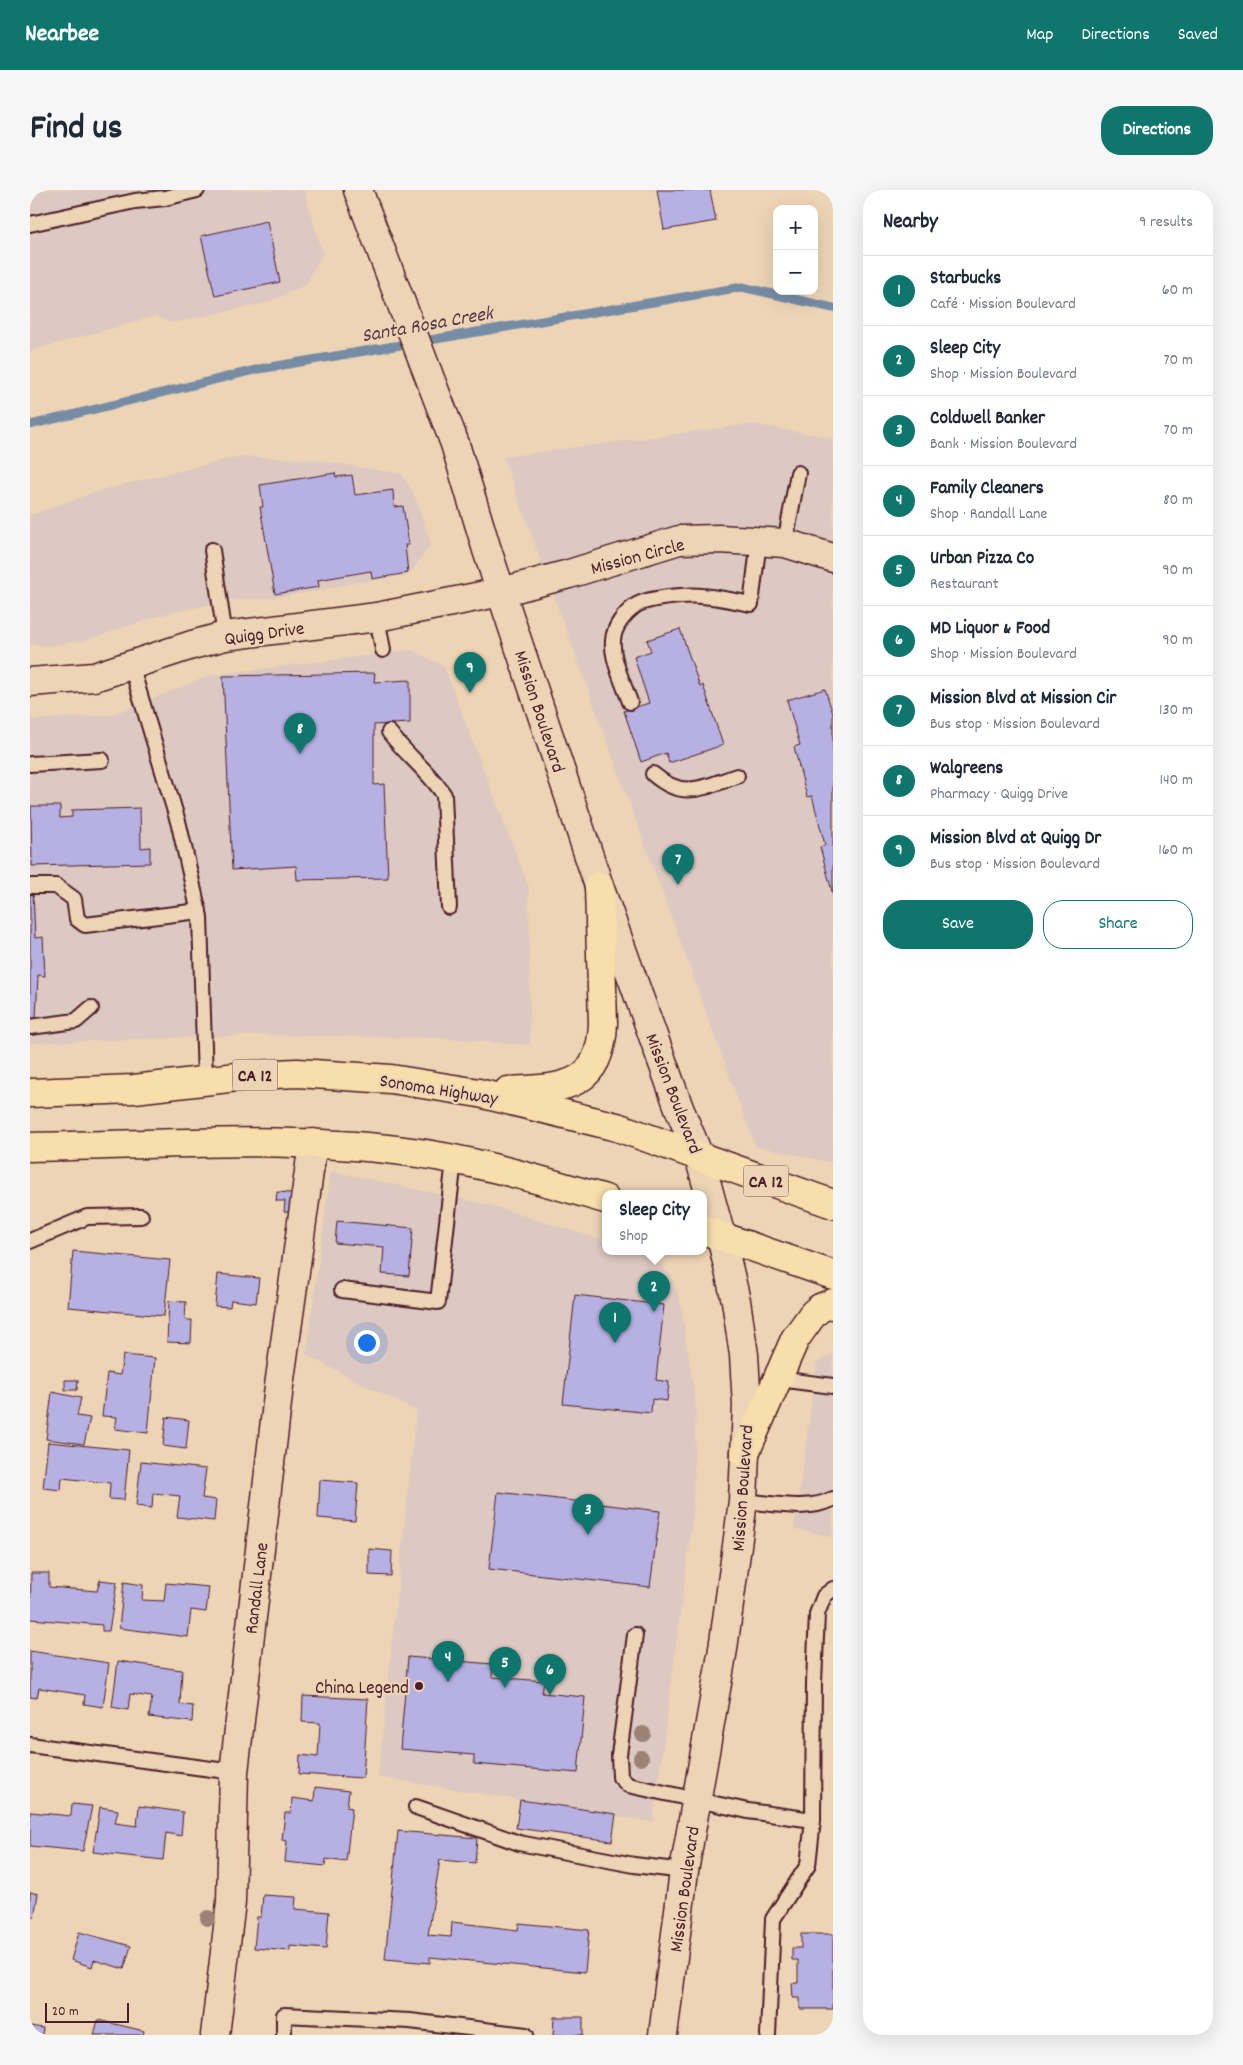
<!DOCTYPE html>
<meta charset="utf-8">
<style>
:root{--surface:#fff;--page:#f6f6f7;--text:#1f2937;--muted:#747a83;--line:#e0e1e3;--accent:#0f766e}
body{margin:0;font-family:Dekko,sans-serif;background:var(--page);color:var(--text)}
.controls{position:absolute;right:15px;top:15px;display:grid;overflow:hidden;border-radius:10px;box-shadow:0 5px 20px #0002}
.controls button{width:45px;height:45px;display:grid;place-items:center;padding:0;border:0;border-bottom:1px solid var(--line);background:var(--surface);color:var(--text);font:25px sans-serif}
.scale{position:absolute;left:15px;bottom:12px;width:84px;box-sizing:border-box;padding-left:5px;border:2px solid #4a1f2b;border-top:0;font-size:14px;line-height:18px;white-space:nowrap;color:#4a1f2b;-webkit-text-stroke:4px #edd4b5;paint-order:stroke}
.you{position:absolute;left:336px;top:1152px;width:18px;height:18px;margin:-12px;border:4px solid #fff;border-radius:50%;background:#1a73e8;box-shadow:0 0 0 8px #1a73e833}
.badge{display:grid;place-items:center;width:32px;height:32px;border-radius:50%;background:var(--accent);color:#fff;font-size:16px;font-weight:700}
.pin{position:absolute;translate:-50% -41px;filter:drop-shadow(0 1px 2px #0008)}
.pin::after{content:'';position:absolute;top:26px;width:18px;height:15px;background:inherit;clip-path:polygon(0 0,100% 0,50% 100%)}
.popup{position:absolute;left:572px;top:1000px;width:105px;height:65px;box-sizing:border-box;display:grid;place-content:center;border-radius:10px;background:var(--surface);filter:drop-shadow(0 1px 4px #0005);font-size:16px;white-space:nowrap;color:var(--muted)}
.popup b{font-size:19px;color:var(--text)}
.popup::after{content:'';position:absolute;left:50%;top:100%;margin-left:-10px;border:10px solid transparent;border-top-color:var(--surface)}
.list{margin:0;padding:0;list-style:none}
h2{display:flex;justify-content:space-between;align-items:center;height:65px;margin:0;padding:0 20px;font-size:21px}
h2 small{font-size:16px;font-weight:400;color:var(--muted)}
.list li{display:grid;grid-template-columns:32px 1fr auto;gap:15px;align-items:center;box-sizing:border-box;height:70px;padding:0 20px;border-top:1px solid var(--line)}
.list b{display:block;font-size:19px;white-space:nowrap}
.list p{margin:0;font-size:16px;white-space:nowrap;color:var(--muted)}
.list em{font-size:16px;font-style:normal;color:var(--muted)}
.actions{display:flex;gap:10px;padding:15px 20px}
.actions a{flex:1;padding:11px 0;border:1px solid var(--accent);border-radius:20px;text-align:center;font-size:18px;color:var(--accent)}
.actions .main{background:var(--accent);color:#fff}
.map{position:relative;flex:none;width:803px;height:1845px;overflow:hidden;border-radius:20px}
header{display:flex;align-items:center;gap:30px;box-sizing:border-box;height:70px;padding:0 25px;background:var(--accent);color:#fff}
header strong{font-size:24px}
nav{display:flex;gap:28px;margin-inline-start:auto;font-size:18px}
.intro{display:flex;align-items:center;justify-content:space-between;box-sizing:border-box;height:120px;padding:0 30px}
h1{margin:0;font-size:35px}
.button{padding:12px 22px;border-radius:20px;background:var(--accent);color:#fff;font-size:18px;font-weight:700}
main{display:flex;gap:30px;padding:0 30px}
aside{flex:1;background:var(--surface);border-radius:20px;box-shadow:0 5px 20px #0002}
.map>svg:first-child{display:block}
</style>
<header>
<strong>Nearbee</strong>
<nav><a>Map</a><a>Directions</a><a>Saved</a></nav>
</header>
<div class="intro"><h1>Find us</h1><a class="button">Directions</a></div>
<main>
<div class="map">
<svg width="803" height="1845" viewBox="0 0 803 1845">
<rect width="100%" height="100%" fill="#edd4b5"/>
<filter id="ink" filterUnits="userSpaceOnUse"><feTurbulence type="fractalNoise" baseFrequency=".02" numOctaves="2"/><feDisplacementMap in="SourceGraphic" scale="10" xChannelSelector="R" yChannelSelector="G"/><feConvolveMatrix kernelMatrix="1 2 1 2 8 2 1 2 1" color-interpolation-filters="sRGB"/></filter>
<g filter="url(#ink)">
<!-- built -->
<g fill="#ddc9c2">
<polygon points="0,0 274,0 293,64 275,95 237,113 141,133 126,126 0,161"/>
<polygon points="721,234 803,248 803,973 725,956 473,267"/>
<polygon points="210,266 287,270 372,284 384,304 401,354 379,385 323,393 289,401 233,409 202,410 135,424 54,451 18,456 0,454 0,325 71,300"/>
<polygon points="382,460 414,476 499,698 500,855 409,848 232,845 0,853 0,530 81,525 181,485"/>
<polygon points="301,981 460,1015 575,1051 575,1061 605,1061 621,1067 641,1085 650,1109 666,1214 663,1326 623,1632 348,1587 386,1221 276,1165"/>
<polygon points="803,1163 803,1347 764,1339 787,1173"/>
</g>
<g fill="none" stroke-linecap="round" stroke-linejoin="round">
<!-- stream -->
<polyline stroke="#768ca4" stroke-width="9" points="0,235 229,179 712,97 803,118"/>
</g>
<!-- building -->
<g fill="#b7b0e2" stroke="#4a1f2b">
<polygon points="627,0 680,0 686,31 634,40"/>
<polygon points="237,31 250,92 185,106 171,46"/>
<polygon points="305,283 306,287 322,285 325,305 363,300 364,317 373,316 379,355 375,355 378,383 342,389 341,381 288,390 289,397 245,404 230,317 233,317 230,295"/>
<polygon points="650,439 670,497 673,495 693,555 639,573 636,563 611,572 594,521 619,513 604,467 621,461 617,450"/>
<polygon points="345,483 344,492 380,490 380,533 344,535 344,595 354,594 358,688 267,690 266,676 202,680 193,486"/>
<polygon points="795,499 803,524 803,705 790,657 795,655 782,606 777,607 764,557 770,555 757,510"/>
<polygon points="1,616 30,616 30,628 42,627 42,620 110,618 111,658 120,657 120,673 2,676"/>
<polygon points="0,700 3,700 5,748 13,747 15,786 8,785 6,829 0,829"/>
<polygon points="247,1002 262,1003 260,1022 254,1022 255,1011 246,1011"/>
<polygon points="307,1031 383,1038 379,1086 352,1084 354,1057 305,1053"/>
<polygon points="43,1061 140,1070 134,1126 38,1117"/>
<polygon points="188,1084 229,1088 226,1113 201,1110 200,1117 185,1116"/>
<polygon points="545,1105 634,1115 626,1190 639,1192 637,1211 622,1209 621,1223 533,1214"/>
<polygon points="139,1111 156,1112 155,1130 162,1130 161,1153 137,1152"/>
<polygon points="93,1165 125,1168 118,1243 85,1239 87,1227 72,1226 77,1183 90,1185"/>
<polygon points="35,1190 48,1190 47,1200 35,1200"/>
<polygon points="22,1202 51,1208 47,1226 60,1228 54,1254 16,1249"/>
<polygon points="136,1227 159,1230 156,1259 133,1256"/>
<polygon points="18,1252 99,1260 94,1310 79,1309 80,1293 32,1288 31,1300 13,1298"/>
<polygon points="111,1272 176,1279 172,1308 186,1310 184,1331 147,1327 150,1306 123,1303 122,1318 106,1316"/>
<polygon points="290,1290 328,1293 325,1331 288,1328"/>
<polygon points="468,1302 630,1321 620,1397 459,1379"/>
<polygon points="339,1359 362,1361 361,1386 339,1385"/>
<polygon points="1,1383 19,1383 19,1397 67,1401 70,1390 87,1392 79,1441 72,1441 72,1435 0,1429"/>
<polygon points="94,1392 113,1395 112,1410 134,1411 136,1393 179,1397 176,1422 161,1420 158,1447 89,1438"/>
<polygon points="0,1461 79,1473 73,1517 54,1514 55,1505 9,1498 7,1508 0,1507"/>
<polygon points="378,1467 463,1474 462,1487 514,1491 512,1503 555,1507 548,1583 444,1574 444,1565 370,1559"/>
<polygon points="88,1471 152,1480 150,1514 163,1516 162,1532 119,1527 122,1507 100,1504 98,1520 82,1517"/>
<polygon points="273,1506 338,1509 333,1588 269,1584 270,1565 288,1567 290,1533 272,1532"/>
<polygon points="285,1597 319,1601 317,1617 322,1618 316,1672 296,1669 295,1676 255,1672 257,1651 252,1650 255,1623 261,1623 262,1608 284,1611"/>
<polygon points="490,1610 586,1624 582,1651 486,1638"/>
<polygon points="42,1614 62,1616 53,1661 0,1656 0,1622 41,1626"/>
<polygon points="109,1616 153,1622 151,1646 136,1643 133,1670 63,1662 70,1617 88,1620 85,1633 107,1636"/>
<polygon points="368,1641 447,1648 445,1673 410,1670 398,1745 421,1747 422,1732 488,1740 489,1733 559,1740 555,1782 400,1767 400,1773 355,1769"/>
<polygon points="0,1702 8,1704 4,1727 0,1727"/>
<polygon points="233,1705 266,1707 265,1719 299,1722 296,1759 260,1756 260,1761 224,1758 227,1727 231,1727"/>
<polygon points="49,1742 101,1756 94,1779 64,1770 62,1777 41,1770"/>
<polygon points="771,1744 803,1744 803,1819 770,1819 770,1808 763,1808 762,1793 768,1793 768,1770 762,1770 762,1758 771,1758"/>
<polygon points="524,1827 553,1827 553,1845 523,1845"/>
<polygon points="68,1830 114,1841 113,1845 64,1845"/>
<polygon points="0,1836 13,1838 12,1845 0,1845"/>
</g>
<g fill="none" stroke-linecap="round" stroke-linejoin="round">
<!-- service casing -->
<g stroke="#4a1f2b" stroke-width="18">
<g id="service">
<polyline points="0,34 105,11 135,8 167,0"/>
<polyline points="755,353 768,283"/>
<polyline points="182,360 195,446"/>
<polyline points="347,427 353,460"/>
<polyline points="101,475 149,635 170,727 175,890"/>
<path d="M600 512C594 495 581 468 583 450 584 437 594 424 605 416 616 408 658 404 672 406 688 407 705 411 721 414L729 351"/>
<path d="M359 542C376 565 399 581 414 605L419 717"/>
<polyline points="0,574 72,570"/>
<path d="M623 584C654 611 673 597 707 586"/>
<polyline points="0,696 26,696 44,709 47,729 55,735 169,721"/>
<polyline points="0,837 46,831 61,818"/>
<polyline points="0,1051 57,1027 111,1026"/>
<polyline points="312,1100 408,1112 424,970"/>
<polyline points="748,1189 803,1196"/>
<path d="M713 1311C742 1313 776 1322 803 1309"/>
<polyline points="605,1445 589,1565 590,1587 598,1595 718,1621 783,1630"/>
<polyline points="0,1555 204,1582"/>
<polyline points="386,1617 489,1653 604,1675 654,1681"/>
<polyline points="254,1845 254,1825 380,1831 496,1845"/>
<polyline points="738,1845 743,1729 778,1675 783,1630 784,1492 787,1424 794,1406 803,1399"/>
</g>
</g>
<!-- minor casing -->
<g stroke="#4a1f2b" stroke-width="31">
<g id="minor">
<polyline points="0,492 64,487 162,455 195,446 347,427 471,402 539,384 649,350 689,349 755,353 803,368"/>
<polyline points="185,1845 201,1712 204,1582 249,1196 283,953"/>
</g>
</g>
<!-- secondary casing -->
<g stroke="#4a1f2b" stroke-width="31">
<polyline id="secondary" points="328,0 425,254 457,360 569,696 649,918 669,966 691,1046 706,1111 714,1165 717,1216 713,1311 693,1459 654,1681 633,1845"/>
</g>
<!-- primary casing -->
<g stroke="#4a1f2b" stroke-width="31">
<g id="primary">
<path d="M478 901C531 898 571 900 573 833L569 696"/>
<polyline points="0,903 104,899 224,885 267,883 361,889 449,903 587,937 803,1014"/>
<path d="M0 957C122 955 245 946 366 960 437 968 507 989 575 1009"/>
<polyline points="673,1040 803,1085"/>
<polyline points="715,1263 765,1149 783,1124 790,1118 803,1113"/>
</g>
</g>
<!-- service -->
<use href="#service" stroke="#edd4b5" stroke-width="14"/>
<!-- minor -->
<use href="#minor" stroke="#edd4b5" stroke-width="28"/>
<!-- secondary -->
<use href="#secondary" stroke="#edd4b5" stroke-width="28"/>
<!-- primary -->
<use href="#primary" stroke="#f8deab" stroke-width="28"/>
</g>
<!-- trees -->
<g fill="#9c8275">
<circle cx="613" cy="1544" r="8"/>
<circle cx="611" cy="1568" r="8"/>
<circle cx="178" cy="1728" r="8"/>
</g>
</g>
<!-- markers -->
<circle fill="#4a1f2b" stroke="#edd4b5" stroke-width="2" cx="389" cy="1496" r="5"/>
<g text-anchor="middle" stroke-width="4.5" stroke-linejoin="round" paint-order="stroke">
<!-- shield labels -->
<g fill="#edd4b5" stroke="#7b5554" stroke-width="1">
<rect x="202.5" y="869.5" width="45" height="31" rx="4"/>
<rect x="713.5" y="975.5" width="45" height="31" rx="4"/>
</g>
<g font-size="18" font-weight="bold" fill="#4a1f2b">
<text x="225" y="891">CA 12</text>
<text x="736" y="997">CA 12</text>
</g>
<!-- street labels -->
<g font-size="19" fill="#4a1f2b" stroke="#edd4b5">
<text transform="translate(607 365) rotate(-15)" y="7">Mission Circle</text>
<text transform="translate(234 442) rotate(-8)" y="7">Quigg Drive</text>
<text transform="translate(511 521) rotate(72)" y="7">Mission Boulevard</text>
<text transform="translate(409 898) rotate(9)" y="7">Sonoma Highway</text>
<text transform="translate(645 903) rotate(69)" y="7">Mission Boulevard</text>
<text transform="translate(711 1298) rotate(-86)" y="7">Mission Boulevard</text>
<text transform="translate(225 1398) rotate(-83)" y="7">Randall Lane</text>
<text transform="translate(653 1699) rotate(-82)" y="7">Mission Boulevard</text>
</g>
<!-- poi labels -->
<g font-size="19" fill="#4a1f2b" stroke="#edd4b5" text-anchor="end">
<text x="379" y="1503">China Legend</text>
</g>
<!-- water labels -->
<g font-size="20" font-style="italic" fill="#553a49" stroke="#edd4b5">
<text transform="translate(397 133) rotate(-10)" y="7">Santa Rosa Creek</text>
</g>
</g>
</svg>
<div class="controls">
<button>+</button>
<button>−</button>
</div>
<div class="scale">20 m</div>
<div class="you"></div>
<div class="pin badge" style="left:585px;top:1153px">1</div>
<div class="pin badge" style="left:624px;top:1122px">2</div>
<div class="popup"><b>Sleep City</b>Shop</div>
<div class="pin badge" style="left:558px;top:1345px">3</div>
<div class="pin badge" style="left:418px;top:1492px">4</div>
<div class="pin badge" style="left:475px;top:1498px">5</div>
<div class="pin badge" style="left:520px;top:1505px">6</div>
<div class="pin badge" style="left:648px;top:695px">7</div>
<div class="pin badge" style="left:270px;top:564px">8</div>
<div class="pin badge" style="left:440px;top:503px">9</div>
</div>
<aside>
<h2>Nearby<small>9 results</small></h2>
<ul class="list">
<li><span class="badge">1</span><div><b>Starbucks</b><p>Café · Mission Boulevard</p></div><em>60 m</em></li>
<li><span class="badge">2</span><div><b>Sleep City</b><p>Shop · Mission Boulevard</p></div><em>70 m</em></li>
<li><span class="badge">3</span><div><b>Coldwell Banker</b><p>Bank · Mission Boulevard</p></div><em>70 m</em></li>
<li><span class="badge">4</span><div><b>Family Cleaners</b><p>Shop · Randall Lane</p></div><em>80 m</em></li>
<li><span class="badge">5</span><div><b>Urban Pizza Co</b><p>Restaurant</p></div><em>90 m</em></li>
<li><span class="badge">6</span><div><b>MD Liquor &amp; Food</b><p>Shop · Mission Boulevard</p></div><em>90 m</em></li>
<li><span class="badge">7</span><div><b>Mission Blvd at Mission Cir</b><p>Bus stop · Mission Boulevard</p></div><em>130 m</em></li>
<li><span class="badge">8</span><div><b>Walgreens</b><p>Pharmacy · Quigg Drive</p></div><em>140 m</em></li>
<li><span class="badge">9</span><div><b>Mission Blvd at Quigg Dr</b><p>Bus stop · Mission Boulevard</p></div><em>160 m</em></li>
</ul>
<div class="actions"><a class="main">Save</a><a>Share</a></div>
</aside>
</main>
